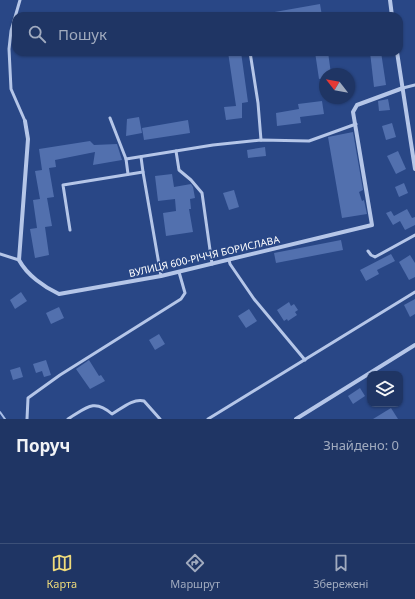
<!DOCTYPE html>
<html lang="uk">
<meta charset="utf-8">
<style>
:root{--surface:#1f3564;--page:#273d6a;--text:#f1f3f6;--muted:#a1abbf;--line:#3c5078;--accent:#efdb7b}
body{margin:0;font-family:"Noto Sans",sans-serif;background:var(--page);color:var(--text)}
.controls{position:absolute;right:12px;bottom:12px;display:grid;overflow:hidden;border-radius:8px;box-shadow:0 1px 3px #0004}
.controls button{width:36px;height:36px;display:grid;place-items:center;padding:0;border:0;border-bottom:1px solid var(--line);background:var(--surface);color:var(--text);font:20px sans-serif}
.compass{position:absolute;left:319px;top:68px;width:36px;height:36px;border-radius:50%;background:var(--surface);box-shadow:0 1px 3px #0004;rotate:301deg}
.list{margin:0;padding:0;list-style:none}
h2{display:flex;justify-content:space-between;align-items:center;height:52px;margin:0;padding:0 16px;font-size:17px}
h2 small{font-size:13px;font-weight:400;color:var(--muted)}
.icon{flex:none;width:22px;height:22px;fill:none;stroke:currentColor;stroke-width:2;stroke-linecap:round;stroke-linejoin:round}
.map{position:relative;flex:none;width:415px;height:419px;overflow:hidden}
.search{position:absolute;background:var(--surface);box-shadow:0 1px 3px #0004;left:12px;right:12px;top:12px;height:44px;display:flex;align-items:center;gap:10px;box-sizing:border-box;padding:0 14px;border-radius:12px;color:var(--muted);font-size:15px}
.sheet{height:124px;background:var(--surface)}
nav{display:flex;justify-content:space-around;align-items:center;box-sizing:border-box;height:56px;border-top:1px solid var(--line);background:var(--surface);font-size:11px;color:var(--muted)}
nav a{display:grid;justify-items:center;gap:2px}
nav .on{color:var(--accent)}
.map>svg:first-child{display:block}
</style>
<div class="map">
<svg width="415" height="419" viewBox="0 0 415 419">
<rect width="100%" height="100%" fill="#294786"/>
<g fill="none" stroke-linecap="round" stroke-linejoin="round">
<!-- stream -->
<polyline stroke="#a9bfe8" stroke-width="2" points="0,412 5,419"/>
</g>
<!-- building -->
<g fill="#5270ae">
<polygon points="320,4 322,16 269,16 269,13"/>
<polygon points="228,52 241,52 248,102 242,103 242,118 226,120 224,107 236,106"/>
<polygon points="315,52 328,52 331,74 325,74 325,78 319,79"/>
<polygon points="370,52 381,52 386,85 374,87"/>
<polygon points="388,99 390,110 379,111 378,101"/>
<polygon points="322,101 324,114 300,117 301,123 277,126 276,113 299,109 298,104"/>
<polygon points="139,117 142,133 126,136 127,119"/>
<polygon points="188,120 190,133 144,140 142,128"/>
<polygon points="392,123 396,137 386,140 382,126"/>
<polygon points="353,132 363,190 359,192 362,201 364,200 367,214 342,218 328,137"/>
<polygon points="90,141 94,145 117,144 122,160 93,165 95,152 55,160 56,167 49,168 54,197 47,198 52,226 45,227 49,255 35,258 30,229 37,228 33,200 40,199 35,171 42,170 39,149"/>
<polygon points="265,147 266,156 248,158 247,150"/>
<polygon points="398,151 406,169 396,174 387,156"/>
<polygon points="172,174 174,187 191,184 193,187 195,198 190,199 191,209 189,209 193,232 166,236 163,213 176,211 175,199 158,201 155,176"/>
<polygon points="404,183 408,193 399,197 395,187"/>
<polygon points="234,190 239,207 229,210 223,193"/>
<polygon points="407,209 412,218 415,217 415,225 405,230 400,221 393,225 386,213 391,211 394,216"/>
<polygon points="341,240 343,250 276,263 274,253"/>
<polygon points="391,254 395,261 377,270 379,274 366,281 360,270"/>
<polygon points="410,255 415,263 415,277 409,280 399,262"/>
<polygon points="21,292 27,301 15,309 10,300"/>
<polygon points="415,299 415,314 410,317 404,305"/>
<polygon points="289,302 291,306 294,304 298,310 295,312 297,315 288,321 287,319 284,321 277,310"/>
<polygon points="59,307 64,318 51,324 46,313"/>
<polygon points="249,309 257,321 246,328 238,316"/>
<polygon points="159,334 165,344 155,350 149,340"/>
<polygon points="46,360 51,375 44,377 42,371 36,373 33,364"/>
<polygon points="89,360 99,376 101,375 105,381 90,389 76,369"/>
<polygon points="20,367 23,377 13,380 10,370"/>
<polygon points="360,388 365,396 353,404 348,396"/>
<polygon points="391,408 398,419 373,419"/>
</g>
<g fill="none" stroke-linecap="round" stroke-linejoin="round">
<!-- service -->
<g stroke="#b5c6e8" stroke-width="3">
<polyline points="20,0 11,31 9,49 11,89 25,121"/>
<polyline points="250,52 258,103 261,140"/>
<polyline points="403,88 415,85"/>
<polyline points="110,118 126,159 213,145 261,140 309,141 356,124"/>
<polyline points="176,151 179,170 191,180 202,193 212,264"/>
<polyline points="141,157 143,172"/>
<polyline points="126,159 128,174"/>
<polyline points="70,230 63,185 143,172 161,276"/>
<polyline points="368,251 371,255 375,257 415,235"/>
<polyline points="0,254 19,260"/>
<polyline points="229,260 230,264 254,299 305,360"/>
<polyline points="27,419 28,398 60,375 181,299 185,293 179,272"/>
<path d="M68 419C86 408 94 398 112 414 121 409 133 398 144 401L160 419"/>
<polyline points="208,419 415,292"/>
</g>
<!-- minor -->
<g stroke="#b5c6e8" stroke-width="4">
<polyline points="390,0 392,16"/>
<polyline points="397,52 415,169"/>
<path d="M25 121 28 139 19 260C27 275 44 287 59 294L161 276 372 225 353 112 357 105 403 88"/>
<polyline points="296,419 415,345"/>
</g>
</g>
<g text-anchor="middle" stroke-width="3.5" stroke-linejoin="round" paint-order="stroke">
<!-- street labels -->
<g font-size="10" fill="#fff" stroke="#294786">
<text transform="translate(204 256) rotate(-13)" y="4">ВУЛИЦЯ 600-РІЧЧЯ БОРИСЛАВА</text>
</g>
</g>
</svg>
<div class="controls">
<button><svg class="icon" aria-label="layers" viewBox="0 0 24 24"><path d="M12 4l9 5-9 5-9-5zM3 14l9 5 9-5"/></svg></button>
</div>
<svg class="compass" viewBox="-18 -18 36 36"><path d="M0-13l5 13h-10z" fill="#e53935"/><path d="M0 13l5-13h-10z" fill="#a1abbf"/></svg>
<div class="search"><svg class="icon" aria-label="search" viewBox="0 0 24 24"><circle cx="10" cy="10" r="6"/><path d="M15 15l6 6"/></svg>Пошук</div>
</div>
<section class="sheet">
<h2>Поруч<small>Знайдено: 0</small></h2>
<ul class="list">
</ul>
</section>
<nav>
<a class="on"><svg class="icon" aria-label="map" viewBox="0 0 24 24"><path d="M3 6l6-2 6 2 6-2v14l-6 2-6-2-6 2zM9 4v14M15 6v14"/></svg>Карта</a>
<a><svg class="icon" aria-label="directions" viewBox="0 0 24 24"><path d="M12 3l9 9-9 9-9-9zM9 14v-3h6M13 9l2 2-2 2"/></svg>Маршрут</a>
<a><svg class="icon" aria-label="saved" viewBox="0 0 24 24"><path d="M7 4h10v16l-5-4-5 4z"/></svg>Збережені</a>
</nav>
